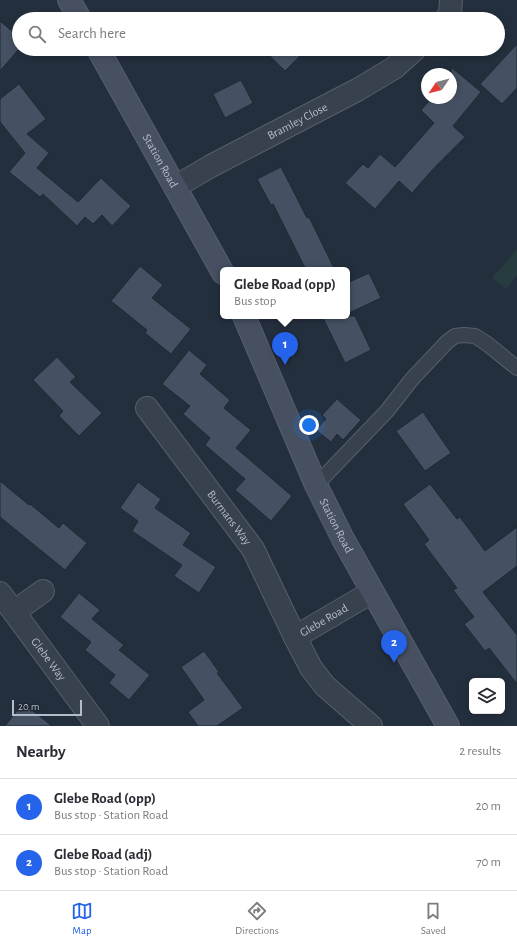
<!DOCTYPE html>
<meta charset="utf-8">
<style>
:root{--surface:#fff;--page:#f7f7f7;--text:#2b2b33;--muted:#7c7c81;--line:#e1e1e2;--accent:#2563eb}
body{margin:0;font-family:"Alegreya Sans",sans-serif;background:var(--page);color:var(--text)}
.controls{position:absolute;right:12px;bottom:12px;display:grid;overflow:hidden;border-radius:6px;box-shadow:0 2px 6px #0003}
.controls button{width:36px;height:36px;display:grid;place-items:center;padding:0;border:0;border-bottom:1px solid var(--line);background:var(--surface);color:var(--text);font:20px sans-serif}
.compass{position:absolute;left:421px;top:68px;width:36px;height:36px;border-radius:50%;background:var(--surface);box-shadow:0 2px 6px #0003;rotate:235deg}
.scale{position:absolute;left:12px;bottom:10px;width:70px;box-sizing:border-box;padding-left:4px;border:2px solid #b4bcc9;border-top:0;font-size:11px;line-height:14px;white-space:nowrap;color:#b4bcc9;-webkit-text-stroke:3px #1d2633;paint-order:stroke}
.you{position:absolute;left:309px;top:425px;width:14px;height:14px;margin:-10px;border:3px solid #fff;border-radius:50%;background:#1a73e8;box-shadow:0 0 0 6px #1a73e833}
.badge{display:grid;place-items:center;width:26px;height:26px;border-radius:50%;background:var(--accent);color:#fff;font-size:13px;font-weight:700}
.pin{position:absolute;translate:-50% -33px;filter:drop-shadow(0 1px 2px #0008)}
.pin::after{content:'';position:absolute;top:21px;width:14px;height:12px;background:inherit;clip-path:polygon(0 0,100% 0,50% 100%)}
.popup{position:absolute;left:220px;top:267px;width:130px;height:52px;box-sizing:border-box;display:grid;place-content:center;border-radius:6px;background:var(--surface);filter:drop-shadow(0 1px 3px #0005);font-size:13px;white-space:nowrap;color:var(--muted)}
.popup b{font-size:15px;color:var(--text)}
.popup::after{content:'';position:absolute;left:50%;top:100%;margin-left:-8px;border:8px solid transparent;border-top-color:var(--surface)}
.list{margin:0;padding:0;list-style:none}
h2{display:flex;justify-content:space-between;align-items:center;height:52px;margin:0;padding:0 16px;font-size:17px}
h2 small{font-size:13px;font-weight:400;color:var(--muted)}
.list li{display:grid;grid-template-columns:26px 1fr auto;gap:12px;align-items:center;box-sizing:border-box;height:56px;padding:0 16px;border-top:1px solid var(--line)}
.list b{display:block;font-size:15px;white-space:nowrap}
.list p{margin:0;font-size:13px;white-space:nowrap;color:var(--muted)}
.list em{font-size:13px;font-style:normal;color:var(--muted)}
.icon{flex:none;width:22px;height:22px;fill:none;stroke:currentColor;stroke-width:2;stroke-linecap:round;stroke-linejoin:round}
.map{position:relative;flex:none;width:517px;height:726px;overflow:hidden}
.search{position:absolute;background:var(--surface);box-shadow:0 2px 6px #0003;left:12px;right:12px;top:12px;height:44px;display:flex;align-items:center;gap:10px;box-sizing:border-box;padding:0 14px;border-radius:22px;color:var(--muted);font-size:15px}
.sheet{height:164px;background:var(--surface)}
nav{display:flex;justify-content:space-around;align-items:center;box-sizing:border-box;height:56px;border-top:1px solid var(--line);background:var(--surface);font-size:11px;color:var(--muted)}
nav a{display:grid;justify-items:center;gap:2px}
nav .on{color:var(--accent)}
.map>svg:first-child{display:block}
</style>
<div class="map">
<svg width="517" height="726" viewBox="0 0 517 726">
<rect width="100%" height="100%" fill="#242f3e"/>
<!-- green -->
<polygon fill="#263c3f" points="517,249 517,276 506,289 492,278"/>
<!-- building -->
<g fill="#455162" stroke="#1f2835">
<polygon points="0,21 19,37 19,49 0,71"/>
<polygon points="517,44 517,88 502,104 480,84"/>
<polygon points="263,49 307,49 285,71"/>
<polygon points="451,67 481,92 453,126 465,137 434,168 412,193 399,181 375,209 345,183 363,164 368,168 380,154 395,167 434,123 421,110 432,98 451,98"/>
<polygon points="241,80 253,103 225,118 213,94"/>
<polygon points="19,84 46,119 27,134 49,153 37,168 78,202 101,178 131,206 112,226 102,215 93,224 85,217 77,226 43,194 40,197 9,172 25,153 0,122 0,99"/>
<polygon points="281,167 307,218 309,217 335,270 306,270 273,204 271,205 257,179"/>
<polygon points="140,266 163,285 152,298 191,329 171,354 145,333 147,330 111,301"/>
<polygon points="369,273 381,298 347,314 347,283"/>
<polygon points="322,316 355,316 371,350 345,363"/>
<polygon points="189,350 207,365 200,374 230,400 224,408 251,430 236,448 292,496 271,521 235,490 245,479 205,445 210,438 183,414 190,406 162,384"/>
<polygon points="57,357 76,377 70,382 102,413 79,436 59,416 63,411 33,380"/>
<polygon points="337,399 361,420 343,440 337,434 331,442 316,430 326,419 322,415"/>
<polygon points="423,412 451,453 425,471 396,431"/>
<polygon points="0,481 29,505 30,504 59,528 63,523 87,543 65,570 0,517"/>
<polygon points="138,482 161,499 155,508 191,533 183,545 216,567 199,593 174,576 182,565 132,531 138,521 120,508"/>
<polygon points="430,484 457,519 460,517 485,551 517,527 517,566 483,592 517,635 517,684 489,648 485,651 464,624 474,617 453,590 457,588 424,544 429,540 403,504"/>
<polygon points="79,593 100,610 92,619 124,645 119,650 150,675 129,700 109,683 115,675 85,650 91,642 60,617"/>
<polygon points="204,651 219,672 217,673 243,708 217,726 198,726 188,712 204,700 181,667"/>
<polygon points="23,703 52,726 5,726"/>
</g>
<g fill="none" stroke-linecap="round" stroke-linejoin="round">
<!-- lane casing -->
<g stroke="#565f6c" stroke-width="16">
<polyline id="lane" points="316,485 387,411 412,379 447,342 455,336 464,335 475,336 486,343 517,368"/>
</g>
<!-- street casing -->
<g stroke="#565f6c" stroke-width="24">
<g id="street">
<polyline points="446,19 450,15 451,0"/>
<path id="s1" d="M175 187 211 166 357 90 394 68 415 49"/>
<path id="s2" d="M147 408 253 549 295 637"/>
<path id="s3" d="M0 593 98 726"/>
<polyline points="14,612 43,591"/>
<path id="s4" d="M371 726 325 686 311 668 295 637 372 592"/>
</g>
</g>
<!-- secondary casing -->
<g stroke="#565f6c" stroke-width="24">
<g id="secondary">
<polyline points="69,0 80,19"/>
<path id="s5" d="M98 49 223 273"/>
<path id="s6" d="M244 316 316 485 343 539 448 726"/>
</g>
</g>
<!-- lane -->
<use href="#lane" stroke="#38414e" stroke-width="14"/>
<!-- street -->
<use href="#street" stroke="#38414e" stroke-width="22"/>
<!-- secondary -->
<use href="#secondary" stroke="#465061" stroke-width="22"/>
</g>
<g text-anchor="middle" stroke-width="3.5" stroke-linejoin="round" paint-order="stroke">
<!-- street labels -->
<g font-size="12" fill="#b4bcc9" stroke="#1d2633">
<text dy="4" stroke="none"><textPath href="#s1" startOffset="139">Bramley Close</textPath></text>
<text dy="4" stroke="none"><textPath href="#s5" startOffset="128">Station Road</textPath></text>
<text dy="4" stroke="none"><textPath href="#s2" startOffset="137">Burmans Way</textPath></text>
<text dy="4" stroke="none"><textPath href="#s6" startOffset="229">Station Road</textPath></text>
<text dy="4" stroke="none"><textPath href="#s4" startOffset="152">Glebe Road</textPath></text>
<text dy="4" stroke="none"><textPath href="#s3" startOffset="82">Glebe Way</textPath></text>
</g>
</g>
</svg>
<div class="controls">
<button><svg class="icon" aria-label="layers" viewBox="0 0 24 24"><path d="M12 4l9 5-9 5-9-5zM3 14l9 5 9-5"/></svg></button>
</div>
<svg class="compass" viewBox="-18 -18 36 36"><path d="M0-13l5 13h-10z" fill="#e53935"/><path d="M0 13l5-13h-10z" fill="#7c7c81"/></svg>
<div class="scale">20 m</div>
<div class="you"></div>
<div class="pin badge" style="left:285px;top:365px">1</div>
<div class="popup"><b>Glebe Road (opp)</b>Bus stop</div>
<div class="pin badge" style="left:394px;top:663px">2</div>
<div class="search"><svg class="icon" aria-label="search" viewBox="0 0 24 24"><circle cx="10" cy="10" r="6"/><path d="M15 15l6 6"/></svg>Search here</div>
</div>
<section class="sheet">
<h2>Nearby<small>2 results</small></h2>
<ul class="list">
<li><span class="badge">1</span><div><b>Glebe Road (opp)</b><p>Bus stop · Station Road</p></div><em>20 m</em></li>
<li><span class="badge">2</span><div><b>Glebe Road (adj)</b><p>Bus stop · Station Road</p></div><em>70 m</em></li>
</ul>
</section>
<nav>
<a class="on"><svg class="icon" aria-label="map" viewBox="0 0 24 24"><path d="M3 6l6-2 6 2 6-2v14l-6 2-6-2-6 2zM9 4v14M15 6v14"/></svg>Map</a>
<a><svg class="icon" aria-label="directions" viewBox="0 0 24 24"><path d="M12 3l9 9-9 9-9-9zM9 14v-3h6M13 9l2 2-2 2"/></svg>Directions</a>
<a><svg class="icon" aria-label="saved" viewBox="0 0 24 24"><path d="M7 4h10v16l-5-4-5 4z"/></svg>Saved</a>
</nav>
